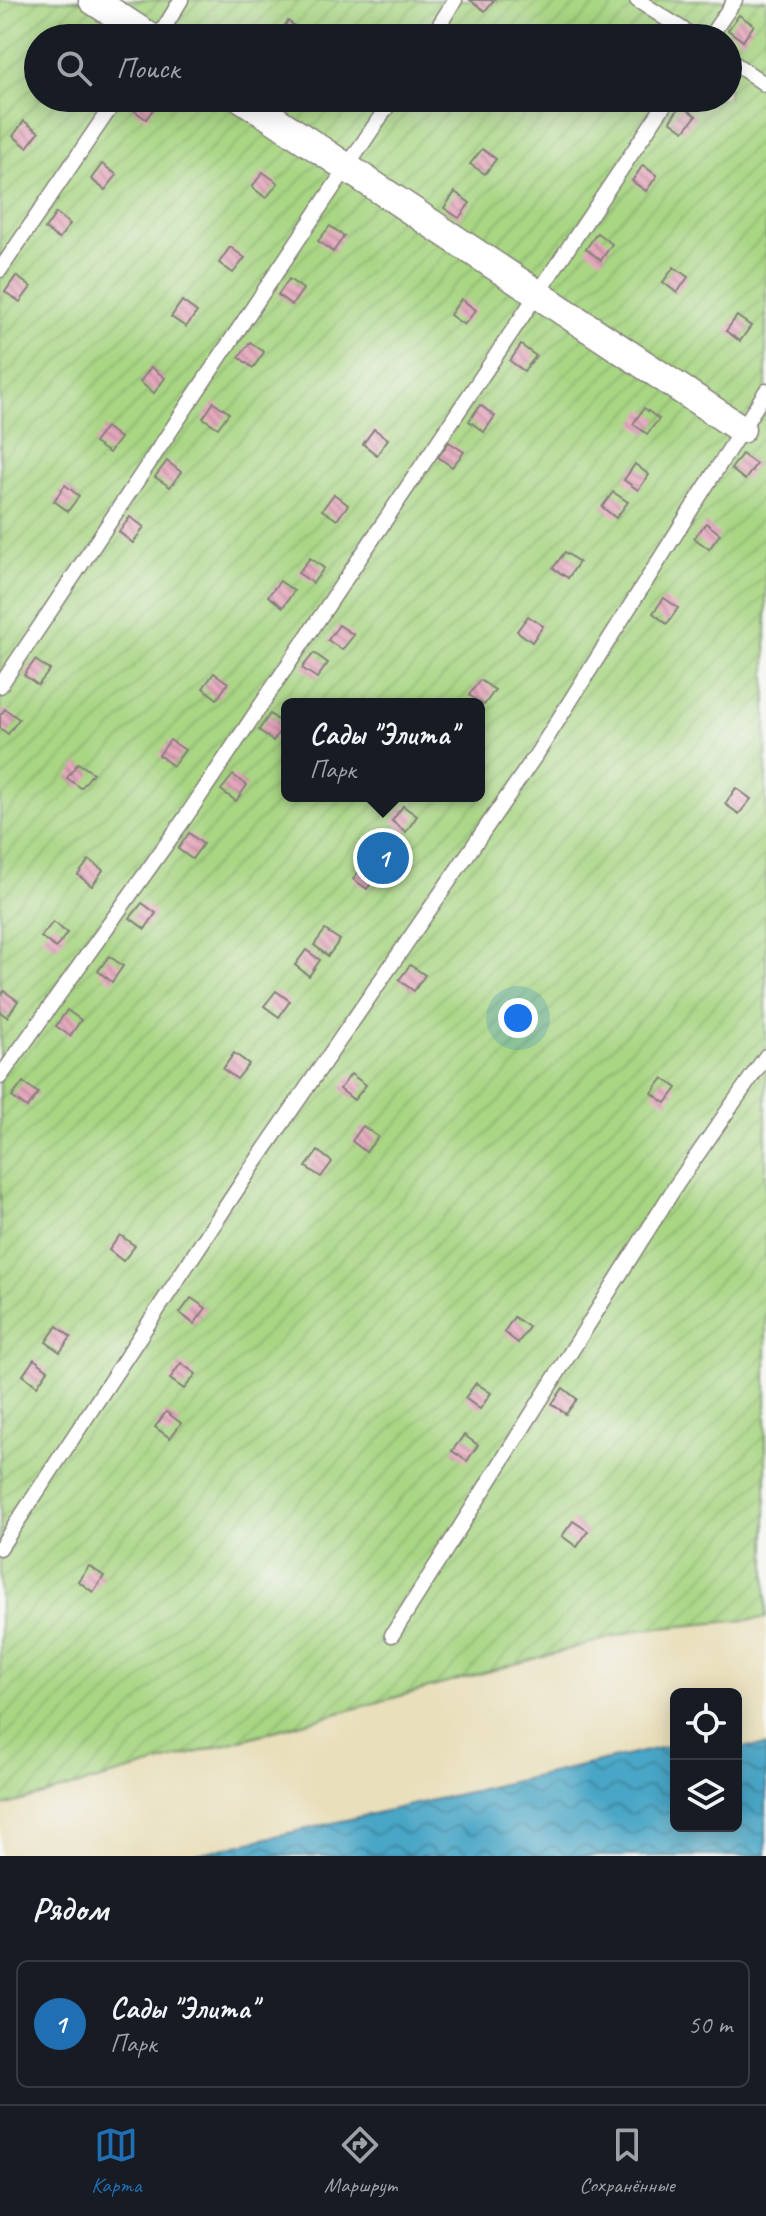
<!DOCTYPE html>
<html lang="ru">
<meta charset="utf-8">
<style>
:root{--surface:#171b24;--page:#20242c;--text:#f1f3f6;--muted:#9ea1a6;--line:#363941;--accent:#1f6fb2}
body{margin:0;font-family:Caveat,sans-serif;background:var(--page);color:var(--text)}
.controls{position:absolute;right:24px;bottom:24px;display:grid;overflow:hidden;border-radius:12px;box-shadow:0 4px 20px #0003}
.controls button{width:72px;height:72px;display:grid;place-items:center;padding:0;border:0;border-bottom:2px solid var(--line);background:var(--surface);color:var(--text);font:40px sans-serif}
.you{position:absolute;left:518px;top:1018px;width:28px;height:28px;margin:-20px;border:6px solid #fff;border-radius:50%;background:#1a73e8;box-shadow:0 0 0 12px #1a73e833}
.badge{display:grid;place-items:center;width:52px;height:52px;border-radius:50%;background:var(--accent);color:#fff;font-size:26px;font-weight:700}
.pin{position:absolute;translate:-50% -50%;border:4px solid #fff;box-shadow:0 2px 8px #0006}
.popup{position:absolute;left:281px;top:698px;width:204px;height:104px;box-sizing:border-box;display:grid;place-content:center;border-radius:12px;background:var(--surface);filter:drop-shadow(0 2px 6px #0005);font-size:26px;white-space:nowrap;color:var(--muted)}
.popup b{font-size:30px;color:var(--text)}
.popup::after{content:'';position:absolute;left:50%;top:100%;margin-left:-16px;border:16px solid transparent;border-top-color:var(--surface)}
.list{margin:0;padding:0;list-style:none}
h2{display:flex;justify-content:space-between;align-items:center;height:104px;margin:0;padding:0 32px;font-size:34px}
h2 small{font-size:26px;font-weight:400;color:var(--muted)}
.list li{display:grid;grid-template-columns:52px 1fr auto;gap:24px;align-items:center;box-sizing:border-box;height:128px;margin:0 16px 16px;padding:0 16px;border:2px solid var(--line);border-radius:12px}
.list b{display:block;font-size:30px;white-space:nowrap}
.list p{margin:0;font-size:26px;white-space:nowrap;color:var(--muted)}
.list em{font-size:26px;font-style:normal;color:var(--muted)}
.icon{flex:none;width:44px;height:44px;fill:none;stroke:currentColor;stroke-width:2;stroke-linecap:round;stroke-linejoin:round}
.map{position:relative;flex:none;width:766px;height:1856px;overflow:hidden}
.search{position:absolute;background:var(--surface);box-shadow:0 4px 20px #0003;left:24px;right:24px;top:24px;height:88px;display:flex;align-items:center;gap:20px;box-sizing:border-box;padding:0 28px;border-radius:44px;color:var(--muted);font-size:30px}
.sheet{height:248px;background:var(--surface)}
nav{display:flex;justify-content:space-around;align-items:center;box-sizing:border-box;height:112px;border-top:2px solid var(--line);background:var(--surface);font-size:22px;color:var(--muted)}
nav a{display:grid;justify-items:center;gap:4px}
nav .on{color:var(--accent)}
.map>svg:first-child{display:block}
</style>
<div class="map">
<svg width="766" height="1856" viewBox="0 0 766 1856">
<defs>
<pattern id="garden-furrows" width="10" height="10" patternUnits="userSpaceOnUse" patternTransform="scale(2)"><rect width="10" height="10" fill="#a8d683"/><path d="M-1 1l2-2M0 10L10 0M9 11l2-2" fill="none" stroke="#90b772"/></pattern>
<pattern id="water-waves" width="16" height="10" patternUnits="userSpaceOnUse" patternTransform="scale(2)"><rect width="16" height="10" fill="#48a6c6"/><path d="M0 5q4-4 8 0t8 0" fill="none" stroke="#3c87a2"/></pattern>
<pattern id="building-back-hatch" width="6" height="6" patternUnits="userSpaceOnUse" patternTransform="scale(2)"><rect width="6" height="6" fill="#e5a6bc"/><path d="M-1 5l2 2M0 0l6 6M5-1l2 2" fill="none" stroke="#b9879a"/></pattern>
</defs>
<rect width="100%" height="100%" fill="#f6f6f2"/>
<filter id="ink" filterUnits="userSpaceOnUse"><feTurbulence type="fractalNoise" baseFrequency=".0125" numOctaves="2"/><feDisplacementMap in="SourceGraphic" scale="16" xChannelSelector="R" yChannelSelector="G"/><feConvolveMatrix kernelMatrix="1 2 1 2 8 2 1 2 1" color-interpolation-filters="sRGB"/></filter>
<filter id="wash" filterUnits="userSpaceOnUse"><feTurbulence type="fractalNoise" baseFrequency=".006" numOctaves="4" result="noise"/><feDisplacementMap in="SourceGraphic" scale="32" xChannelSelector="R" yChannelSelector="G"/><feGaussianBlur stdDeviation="1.8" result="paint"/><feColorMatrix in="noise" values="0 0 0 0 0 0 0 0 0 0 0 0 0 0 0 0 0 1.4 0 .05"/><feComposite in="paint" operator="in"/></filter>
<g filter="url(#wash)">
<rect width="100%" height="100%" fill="#e9dfbb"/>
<!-- garden -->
<path fill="url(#garden-furrows)" stroke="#657c5f" stroke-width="2" fill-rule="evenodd" d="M0 0H766V1618L638 1630 0 1807ZM38 38H728V98H38ZM287 704H479V796H287Z"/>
<!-- water -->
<polygon fill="url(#water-waves)" stroke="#356480" stroke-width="2" points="766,1746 766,1856 189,1856 664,1747 676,1747 676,1826 736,1826 736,1747"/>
<g id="blocks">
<!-- building -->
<g fill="url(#building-back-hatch)">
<polygon points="470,0 494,0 485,11"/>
<polygon points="739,15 754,25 743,41 728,30"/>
<polygon points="288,21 302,32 298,38 276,38"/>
<polygon points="139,98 149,98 157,104 146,119 132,109"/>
<polygon points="681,105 696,116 684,131 670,121"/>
<polygon points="24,121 39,132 27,147 13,136"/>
<polygon points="482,149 496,159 485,174 470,164"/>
<polygon points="102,164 117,175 105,190 91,179"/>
<polygon points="643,165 657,176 646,191 632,181"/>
<polygon points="263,172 278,183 266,198 252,187"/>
<polygon points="455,192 470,203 459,218 444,208"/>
<polygon points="56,213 70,224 59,239 45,229"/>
<polygon points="330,226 344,236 333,252 318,241"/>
<polygon points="597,233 612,244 601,260 586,249"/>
<polygon points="230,247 245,258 233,273 219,263"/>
<polygon points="674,267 688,277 677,293 663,282"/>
<polygon points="16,276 31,287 20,302 5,292"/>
<polygon points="289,279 303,289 292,305 278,295"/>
<polygon points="461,299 476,310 464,325 450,315"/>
<polygon points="182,301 197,312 186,327 171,317"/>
<polygon points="737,316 751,326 740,341 726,331"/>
<polygon points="250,342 264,352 253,368 239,357"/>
<polygon points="521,345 536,356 524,371 510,361"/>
<polygon points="151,367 165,378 154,393 140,382"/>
<polygon points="214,402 229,413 218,428 203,418"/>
<polygon points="480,405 495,416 484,432 469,421"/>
<polygon points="644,408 659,419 647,434 633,424"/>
<polygon points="106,427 120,438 109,453 94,443"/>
<polygon points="374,429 388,439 377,455 363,444"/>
<polygon points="449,442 464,452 452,467 438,457"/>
<polygon points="742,454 756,464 745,480 731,469"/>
<polygon points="167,461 181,472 170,487 155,477"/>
<polygon points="635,464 649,475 638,490 624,480"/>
<polygon points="65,485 79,496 68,511 54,501"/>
<polygon points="613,492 628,502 616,518 602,507"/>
<polygon points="334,494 348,505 337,520 322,510"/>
<polygon points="130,517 144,527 133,543 119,532"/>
<polygon points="706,523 720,534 709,549 694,538"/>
<polygon points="565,552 579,562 568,578 553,568"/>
<polygon points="310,558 324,568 313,583 298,573"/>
<polygon points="280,581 294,591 283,607 268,596"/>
<polygon points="664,598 678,608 667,624 653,613"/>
<polygon points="528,616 543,626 532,642 517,631"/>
<polygon points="339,625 354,635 342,650 328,640"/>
<polygon points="314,653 328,663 317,678 302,668"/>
<polygon points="35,660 50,670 38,685 24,675"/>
<polygon points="214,673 228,683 217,699 203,688"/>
<polygon points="480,680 495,690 484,705 469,695"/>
<polygon points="5,709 19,719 8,734 0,728 0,715"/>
<polygon points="270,714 284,725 273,741 259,730"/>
<polygon points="170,740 185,750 173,766 159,755"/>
<polygon points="78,763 93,773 81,788 67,778"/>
<polygon points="233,775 247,785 236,801 221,790"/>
<polygon points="736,788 751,799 739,814 725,804"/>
<polygon points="403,806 417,816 406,832 392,821"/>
<polygon points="189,833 203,844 192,859 178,849"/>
<polygon points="89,860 103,870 92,886 78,875"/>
<polygon points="364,864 378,874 367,889 353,879"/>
<polygon points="142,903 156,913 145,929 130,918"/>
<polygon points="53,922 67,933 56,948 41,937"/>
<polygon points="325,930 340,940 328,956 314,945"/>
<polygon points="306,950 320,960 309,976 295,965"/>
<polygon points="109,956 123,966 112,982 98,971"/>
<polygon points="410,965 425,975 414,991 399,980"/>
<polygon points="4,991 18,1001 7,1017 0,1012 0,996"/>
<polygon points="276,991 290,1001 279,1017 264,1006"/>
<polygon points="67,1010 81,1020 70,1036 56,1026"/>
<polygon points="234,1053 249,1064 237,1079 223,1069"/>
<polygon points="351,1074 366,1085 354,1100 340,1089"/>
<polygon points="663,1078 677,1088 666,1103 652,1093"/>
<polygon points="23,1082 38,1093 27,1108 12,1097"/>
<polygon points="363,1126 378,1137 366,1152 352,1141"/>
<polygon points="318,1151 332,1162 321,1177 306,1167"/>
<polygon points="120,1235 135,1246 123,1261 109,1250"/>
<polygon points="191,1298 206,1308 194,1324 180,1313"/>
<polygon points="514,1317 529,1327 518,1343 504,1332"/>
<polygon points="57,1326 71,1337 60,1352 46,1342"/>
<polygon points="34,1359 48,1370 37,1386 23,1375"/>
<polygon points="181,1363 196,1374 184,1389 170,1379"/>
<polygon points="476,1383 491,1393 480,1409 465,1398"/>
<polygon points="563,1388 577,1399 566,1414 552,1404"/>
<polygon points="166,1412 181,1423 170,1438 155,1427"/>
<polygon points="464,1435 478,1445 467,1461 452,1451"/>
<polygon points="573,1521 588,1531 577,1547 562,1536"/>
<polygon points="89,1566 104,1576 93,1592 78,1581"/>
</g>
</g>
</g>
<g filter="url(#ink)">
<use href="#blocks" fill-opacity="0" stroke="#86807b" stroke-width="2"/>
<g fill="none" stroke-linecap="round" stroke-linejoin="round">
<!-- lane casing -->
<g stroke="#86807b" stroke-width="17">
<g id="lane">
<polyline points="637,0 696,38"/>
<polyline points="158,38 181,0"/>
<polyline points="431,38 455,0"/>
<polyline points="709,38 735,0"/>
<polyline points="728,59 766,85"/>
<polyline points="0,270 117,98"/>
<polyline points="0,686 393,98"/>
<polyline points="0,1077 185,818 669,98"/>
<polyline points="0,1548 246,1176 538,752 766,391"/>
<polyline points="392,1635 677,1184 766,1056"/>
</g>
</g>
<!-- street casing -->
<g stroke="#86807b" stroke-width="31">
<g id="street">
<polyline points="93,0 151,38"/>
<polyline points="242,98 741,429"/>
</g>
</g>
<!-- lane -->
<use href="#lane" stroke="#fff" stroke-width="14"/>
<!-- street -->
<use href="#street" stroke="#fff" stroke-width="28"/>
</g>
</g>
</svg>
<div class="controls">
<button><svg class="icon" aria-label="locate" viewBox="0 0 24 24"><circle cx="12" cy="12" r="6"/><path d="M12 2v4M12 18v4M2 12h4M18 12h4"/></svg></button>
<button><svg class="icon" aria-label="layers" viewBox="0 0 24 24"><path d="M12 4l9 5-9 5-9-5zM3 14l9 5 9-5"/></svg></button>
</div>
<div class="you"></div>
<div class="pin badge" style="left:383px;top:858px">1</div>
<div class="popup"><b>Сады &quot;Элита&quot;</b>Парк</div>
<div class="search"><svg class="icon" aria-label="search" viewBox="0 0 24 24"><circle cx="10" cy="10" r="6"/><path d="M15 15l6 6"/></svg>Поиск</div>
</div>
<section class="sheet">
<h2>Рядом<small></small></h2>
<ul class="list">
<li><span class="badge">1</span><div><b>Сады &quot;Элита&quot;</b><p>Парк</p></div><em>50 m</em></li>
</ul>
</section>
<nav>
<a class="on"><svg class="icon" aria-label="map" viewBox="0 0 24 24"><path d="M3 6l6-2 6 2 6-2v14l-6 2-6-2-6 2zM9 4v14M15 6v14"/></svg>Карта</a>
<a><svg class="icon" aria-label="directions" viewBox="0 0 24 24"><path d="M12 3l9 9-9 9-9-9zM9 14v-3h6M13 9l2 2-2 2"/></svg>Маршрут</a>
<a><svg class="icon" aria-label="saved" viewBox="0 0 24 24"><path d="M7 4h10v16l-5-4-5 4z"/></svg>Сохранённые</a>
</nav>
